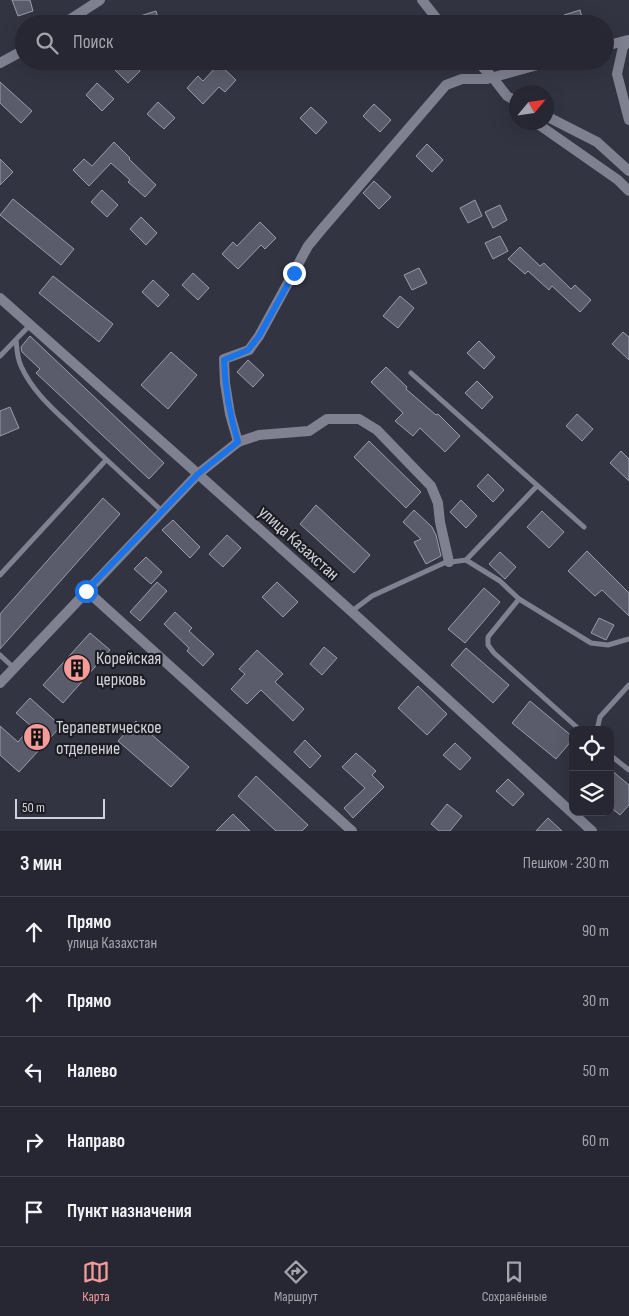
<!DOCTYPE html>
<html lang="ru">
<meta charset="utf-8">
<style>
:root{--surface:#262732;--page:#32333e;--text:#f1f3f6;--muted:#a4a5ac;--line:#42444d;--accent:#f59b99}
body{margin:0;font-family:"Sofia Sans Condensed",sans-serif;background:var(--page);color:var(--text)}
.controls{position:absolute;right:15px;bottom:15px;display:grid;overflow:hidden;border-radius:10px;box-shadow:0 5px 20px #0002}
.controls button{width:45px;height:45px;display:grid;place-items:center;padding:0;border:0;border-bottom:1px solid var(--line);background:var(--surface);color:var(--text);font:25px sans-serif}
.compass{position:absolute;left:509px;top:85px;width:45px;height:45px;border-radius:50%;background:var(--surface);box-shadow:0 5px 20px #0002;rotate:61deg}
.scale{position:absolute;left:15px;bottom:12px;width:90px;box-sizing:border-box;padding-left:5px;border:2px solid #d0d1da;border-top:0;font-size:14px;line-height:18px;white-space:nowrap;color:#d0d1da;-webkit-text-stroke:4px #1c1d23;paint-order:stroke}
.stop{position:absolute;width:15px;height:15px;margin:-11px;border:4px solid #1a73e8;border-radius:50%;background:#fff}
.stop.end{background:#1a73e8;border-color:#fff;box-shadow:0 1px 5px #0008}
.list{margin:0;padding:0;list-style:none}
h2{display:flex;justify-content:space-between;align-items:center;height:65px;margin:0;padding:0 20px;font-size:21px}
h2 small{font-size:16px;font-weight:400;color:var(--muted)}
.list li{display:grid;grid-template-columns:32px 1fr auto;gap:15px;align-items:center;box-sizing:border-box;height:70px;padding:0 20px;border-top:1px solid var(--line)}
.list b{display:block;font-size:19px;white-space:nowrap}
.list p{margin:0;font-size:16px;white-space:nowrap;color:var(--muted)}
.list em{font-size:16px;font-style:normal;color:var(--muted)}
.icon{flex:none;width:28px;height:28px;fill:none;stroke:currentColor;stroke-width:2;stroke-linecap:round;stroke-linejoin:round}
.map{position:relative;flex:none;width:629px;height:831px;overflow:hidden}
.search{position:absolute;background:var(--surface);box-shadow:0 5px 20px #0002;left:15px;right:15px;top:15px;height:55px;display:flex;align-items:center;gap:12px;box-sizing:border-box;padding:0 18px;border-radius:28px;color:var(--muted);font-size:19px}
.sheet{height:415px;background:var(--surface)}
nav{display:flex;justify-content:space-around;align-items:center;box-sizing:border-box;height:70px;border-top:1px solid var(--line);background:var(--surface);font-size:14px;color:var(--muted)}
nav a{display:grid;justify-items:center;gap:2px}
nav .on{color:var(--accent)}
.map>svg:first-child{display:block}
</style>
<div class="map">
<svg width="629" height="831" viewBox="0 0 629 831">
<rect width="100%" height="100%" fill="#333442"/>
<!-- building -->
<g fill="#5a5c6b" stroke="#9a9cac">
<polygon points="12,0 30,0 33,11 18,16"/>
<polygon points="580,10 584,24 567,24 564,15"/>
<polygon points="156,11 160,24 143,24 140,16"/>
<polygon points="118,61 130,61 140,71 128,83 112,67"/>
<polygon points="219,64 236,80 225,92 219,87 203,104 187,88 198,76 203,81"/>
<polygon points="0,82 32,111 21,123 0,103"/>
<polygon points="97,83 114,99 102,111 86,95"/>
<polygon points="158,102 175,118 164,129 147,114"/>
<polygon points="374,104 391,120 380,132 363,116"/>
<polygon points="311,107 327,122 316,134 300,118"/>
<polygon points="114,142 130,158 129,159 156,185 145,197 128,182 130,180 111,163 89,186 73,170 84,159 92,166"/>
<polygon points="427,144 443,160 432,172 416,156"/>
<polygon points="0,159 13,172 0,185"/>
<polygon points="374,181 391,197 379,209 363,193"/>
<polygon points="102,190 118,205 107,217 91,202"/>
<polygon points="13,199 74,249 61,265 0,215"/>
<polygon points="475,200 482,216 468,223 460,208"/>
<polygon points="500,205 507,220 493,228 485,212"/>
<polygon points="141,217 157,233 146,245 130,229"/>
<polygon points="260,222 276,238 265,249 261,245 238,269 222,254 233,242 237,246"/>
<polygon points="500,236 508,251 493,259 485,243"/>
<polygon points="520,247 540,266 544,263 571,289 575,285 591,300 580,312 552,286 549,290 528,271 525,274 508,259"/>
<polygon points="419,268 427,283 412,290 404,275"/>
<polygon points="193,273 209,288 198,300 182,285"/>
<polygon points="53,276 113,324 99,342 39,293"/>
<polygon points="153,280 169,295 158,307 142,292"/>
<polygon points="400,296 414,308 398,328 383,316"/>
<polygon points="623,332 629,337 629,360 612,344"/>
<polygon points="30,336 164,463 149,479 36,373 40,369 22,352 21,347"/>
<polygon points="479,341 495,357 484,369 467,353"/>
<polygon points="171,352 197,375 168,409 141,385"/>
<polygon points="248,360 264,375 253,387 237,372"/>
<polygon points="386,367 407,387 406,389 436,415 438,414 460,436 445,452 420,428 413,436 395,421 403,413 371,382"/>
<polygon points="477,381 493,397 482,409 465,393"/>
<polygon points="10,407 19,428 0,436 0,411"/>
<polygon points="577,414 593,429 582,441 566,426"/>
<polygon points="369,441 421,492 406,508 354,457"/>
<polygon points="621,451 629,459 629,481 610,463"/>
<polygon points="488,474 504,490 493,502 477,486"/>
<polygon points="103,498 120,514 0,649 0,614"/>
<polygon points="461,500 477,516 466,528 450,512"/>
<polygon points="316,505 370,555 354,573 300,524"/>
<polygon points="414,510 432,527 436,535 441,556 426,564 414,542 421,539 403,522"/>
<polygon points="542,511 564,532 549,548 527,527"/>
<polygon points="173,520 200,547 190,558 162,530"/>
<polygon points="227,535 241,548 223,567 209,554"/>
<polygon points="587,551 629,593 629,616 602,590 595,596 568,571"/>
<polygon points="500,552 516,567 505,579 489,564"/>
<polygon points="146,557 162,572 151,584 134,569"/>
<polygon points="157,582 167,591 140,621 130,612"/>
<polygon points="277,582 298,602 283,617 262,597"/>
<polygon points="484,588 500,602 465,643 448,629"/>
<polygon points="175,612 192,628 189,631 214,654 203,666 187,651 189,648 164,624"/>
<polygon points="599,618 614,625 606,640 591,633"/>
<polygon points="90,633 110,650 63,703 43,685"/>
<polygon points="324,647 337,658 322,675 310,664"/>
<polygon points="466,648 509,685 493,703 451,665"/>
<polygon points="257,650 283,674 275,682 304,709 293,721 261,690 247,704 231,689 245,674 239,669"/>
<polygon points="418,686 447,714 427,735 398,708"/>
<polygon points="30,698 61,726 19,772 0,755 0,726 18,742 31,726 16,713"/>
<polygon points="530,701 573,737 573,739 556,759 512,723"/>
<polygon points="136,721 189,767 171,787 118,741"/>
<polygon points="305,740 321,756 310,768 294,752"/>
<polygon points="455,743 471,758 460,770 443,755"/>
<polygon points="356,753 376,771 372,775 384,787 353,818 344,808 365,788 342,767"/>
<polygon points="610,769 629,785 629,805 620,815 610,807"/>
<polygon points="256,776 308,825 302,831 276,831 238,796"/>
<polygon points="508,779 524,794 513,806 496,791"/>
<polygon points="447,804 462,816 450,831 439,831 431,824"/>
<polygon points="233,814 250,831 216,831"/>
<polygon points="548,818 562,831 536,831"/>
</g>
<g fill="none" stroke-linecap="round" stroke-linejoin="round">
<!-- lane -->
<g stroke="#7f8191" stroke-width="5">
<path d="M16 340C17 349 17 358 21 366 32 391 53 409 72 427 102 456 132 483 162 511"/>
<polyline points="0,356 30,325"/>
<polyline points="411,373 584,527"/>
<polyline points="466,560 537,486"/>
<polyline points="0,575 106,460"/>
<polyline points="519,599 488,637 488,645 494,653 580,730"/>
<polyline points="352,611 372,596 444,563 466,560 500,581 519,599 591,643 608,645 629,639"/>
<polyline points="0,655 14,668"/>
<polyline points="597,730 600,717 629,685"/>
<polyline points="610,755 629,770"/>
</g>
<!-- street -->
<g stroke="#7f8191" stroke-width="10">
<polyline points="422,0 441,24"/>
<polyline points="63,24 100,0"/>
<polyline points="629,41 623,47 617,74 629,120"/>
<polyline points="605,46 628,40"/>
<polyline points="477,61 493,78 507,96 516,101"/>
<polyline points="0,63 24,50"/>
<polyline points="546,116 597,142 629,171"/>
<polyline points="535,122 618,180 629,191"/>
<polyline points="0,298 198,474 238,442 230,414 225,383 224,359 249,350 259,336 308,246 322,229 446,85 462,79 487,79 552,61"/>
<polyline points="238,442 259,435 309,431 327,419 359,419 377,430 431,486 438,503 440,522 449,562"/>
<polyline points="87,591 352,831"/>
<polyline points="0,683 198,474 351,611 592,831"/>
</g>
</g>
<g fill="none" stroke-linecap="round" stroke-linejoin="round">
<!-- route -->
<path stroke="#1a73e8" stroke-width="6" d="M86 591 198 474 238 442C229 413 225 390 224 360L248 350 259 336 294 273"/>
</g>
<!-- icons -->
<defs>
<g id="building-disc" transform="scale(1.4375)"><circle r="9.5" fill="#f59b99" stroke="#1c1d23"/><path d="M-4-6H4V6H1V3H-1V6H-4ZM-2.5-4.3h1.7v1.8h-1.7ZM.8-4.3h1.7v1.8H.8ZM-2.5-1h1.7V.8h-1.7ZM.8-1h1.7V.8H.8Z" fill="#111"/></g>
</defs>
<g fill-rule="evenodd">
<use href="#building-disc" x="77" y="668"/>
<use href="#building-disc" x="37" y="737"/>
</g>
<g text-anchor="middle" stroke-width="4.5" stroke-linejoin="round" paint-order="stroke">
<!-- street labels -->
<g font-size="18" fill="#d0d1da" stroke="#1c1d23">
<text transform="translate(299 543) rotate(42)" y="6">улица Казахстан</text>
</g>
<!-- poi labels -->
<g font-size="18" fill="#d0d1da" stroke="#1c1d23" text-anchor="start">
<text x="96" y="664">Корейская<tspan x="96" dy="21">церковь</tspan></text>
<text x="56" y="733">Терапевтическое<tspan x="56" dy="21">отделение</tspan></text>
</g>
</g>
</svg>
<div class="controls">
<button><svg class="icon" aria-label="locate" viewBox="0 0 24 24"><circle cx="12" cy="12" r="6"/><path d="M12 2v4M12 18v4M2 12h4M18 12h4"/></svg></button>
<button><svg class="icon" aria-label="layers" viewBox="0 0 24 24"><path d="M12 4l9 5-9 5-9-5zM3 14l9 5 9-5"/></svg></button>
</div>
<svg class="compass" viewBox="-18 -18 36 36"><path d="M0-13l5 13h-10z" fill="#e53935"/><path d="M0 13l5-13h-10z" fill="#a4a5ac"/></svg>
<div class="scale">50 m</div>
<div class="stop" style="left:86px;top:591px"></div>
<div class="stop end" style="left:294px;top:273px"></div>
<div class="search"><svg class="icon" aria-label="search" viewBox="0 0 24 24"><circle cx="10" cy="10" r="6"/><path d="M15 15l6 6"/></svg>Поиск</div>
</div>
<section class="sheet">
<h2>3 мин<small>Пешком · 230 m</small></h2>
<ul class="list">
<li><svg class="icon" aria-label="ahead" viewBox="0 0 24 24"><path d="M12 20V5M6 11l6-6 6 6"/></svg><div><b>Прямо</b><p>улица Казахстан</p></div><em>90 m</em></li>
<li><svg class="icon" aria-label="ahead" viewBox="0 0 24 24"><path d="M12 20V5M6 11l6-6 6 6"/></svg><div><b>Прямо</b></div><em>30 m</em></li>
<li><svg class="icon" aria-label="left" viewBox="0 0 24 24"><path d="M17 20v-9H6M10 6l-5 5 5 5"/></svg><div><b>Налево</b></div><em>50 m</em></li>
<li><svg class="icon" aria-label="right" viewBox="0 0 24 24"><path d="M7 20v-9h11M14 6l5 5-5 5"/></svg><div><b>Направо</b></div><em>60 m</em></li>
<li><svg class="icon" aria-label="arrive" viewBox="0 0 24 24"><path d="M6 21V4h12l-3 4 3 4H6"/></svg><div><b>Пункт назначения</b></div></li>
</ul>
</section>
<nav>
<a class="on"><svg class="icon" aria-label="map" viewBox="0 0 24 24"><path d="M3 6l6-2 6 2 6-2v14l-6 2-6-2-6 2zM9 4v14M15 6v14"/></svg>Карта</a>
<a><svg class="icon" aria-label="directions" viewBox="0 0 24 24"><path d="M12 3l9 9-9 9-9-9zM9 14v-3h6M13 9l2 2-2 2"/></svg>Маршрут</a>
<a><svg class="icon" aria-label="saved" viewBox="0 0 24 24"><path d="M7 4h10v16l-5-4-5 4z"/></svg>Сохранённые</a>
</nav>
